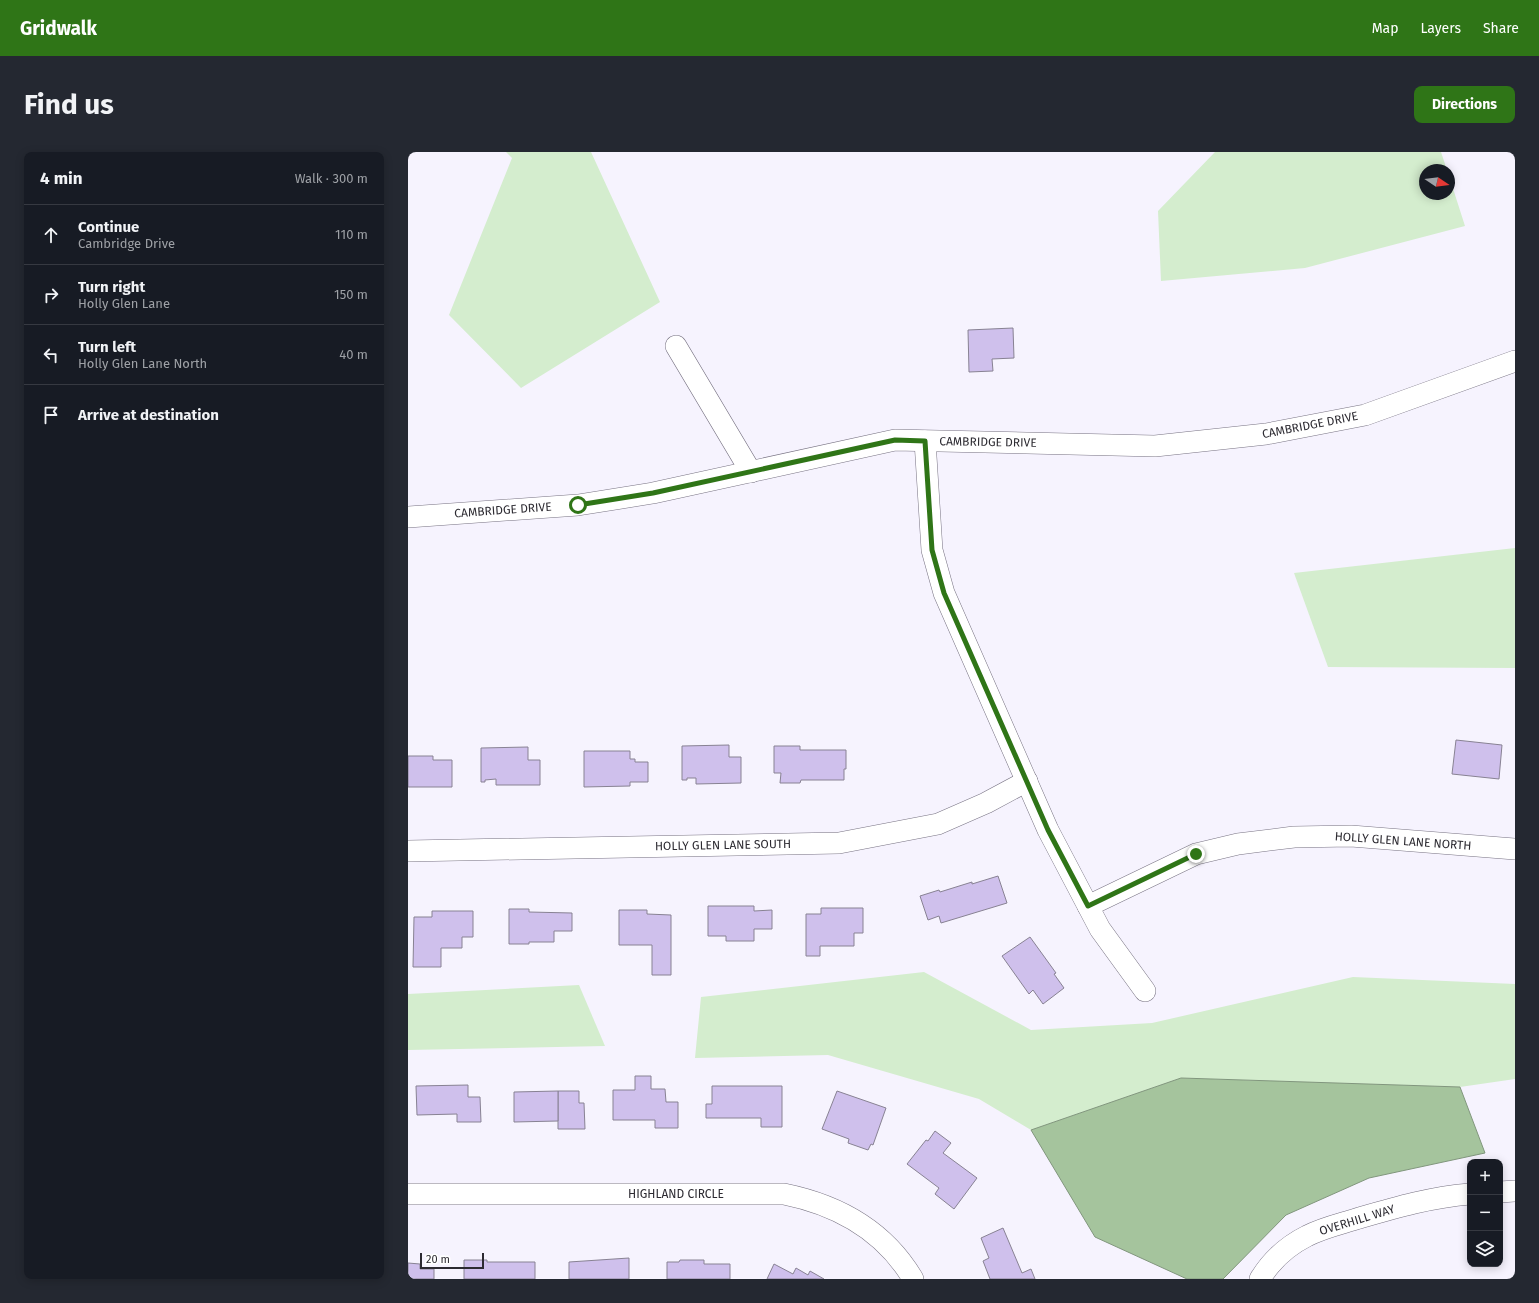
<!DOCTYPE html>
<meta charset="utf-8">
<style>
:root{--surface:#171b24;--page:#242831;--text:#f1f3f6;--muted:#9ea1a6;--line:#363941;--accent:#2f7517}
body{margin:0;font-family:"Fira Sans",sans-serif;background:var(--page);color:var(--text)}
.controls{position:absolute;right:12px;bottom:12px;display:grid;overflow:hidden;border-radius:8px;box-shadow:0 2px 10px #0003}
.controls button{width:36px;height:36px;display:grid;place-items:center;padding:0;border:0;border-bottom:1px solid var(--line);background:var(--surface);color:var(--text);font:20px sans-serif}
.compass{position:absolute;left:1011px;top:12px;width:36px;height:36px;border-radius:50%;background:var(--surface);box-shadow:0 2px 10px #0003;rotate:103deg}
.scale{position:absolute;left:12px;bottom:10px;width:64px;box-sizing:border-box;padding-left:4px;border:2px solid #2c2a31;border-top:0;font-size:11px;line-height:14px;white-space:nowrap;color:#2c2a31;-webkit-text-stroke:3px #fff;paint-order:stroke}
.stop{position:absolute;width:12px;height:12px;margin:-9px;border:3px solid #2f7517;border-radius:50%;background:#fff}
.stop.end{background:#2f7517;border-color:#fff;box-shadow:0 1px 4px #0008}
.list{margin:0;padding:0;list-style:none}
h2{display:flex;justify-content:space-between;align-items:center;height:52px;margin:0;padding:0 16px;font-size:17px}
h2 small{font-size:13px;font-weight:400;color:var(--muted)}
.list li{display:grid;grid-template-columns:26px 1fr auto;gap:12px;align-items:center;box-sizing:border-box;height:60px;padding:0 16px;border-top:1px solid var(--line)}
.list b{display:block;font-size:15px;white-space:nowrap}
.list p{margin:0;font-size:13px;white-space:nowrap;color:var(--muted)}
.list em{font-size:13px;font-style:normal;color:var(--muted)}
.icon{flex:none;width:22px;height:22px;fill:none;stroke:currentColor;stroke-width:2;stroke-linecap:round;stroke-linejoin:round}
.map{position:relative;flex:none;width:1107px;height:1127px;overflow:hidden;border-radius:8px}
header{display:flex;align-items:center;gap:24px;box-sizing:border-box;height:56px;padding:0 20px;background:var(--accent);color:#fff}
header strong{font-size:19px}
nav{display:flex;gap:22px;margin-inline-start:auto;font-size:14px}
.intro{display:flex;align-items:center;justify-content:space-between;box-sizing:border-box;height:96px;padding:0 24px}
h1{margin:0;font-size:28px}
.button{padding:10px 18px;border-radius:8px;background:var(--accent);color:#fff;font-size:14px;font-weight:700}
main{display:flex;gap:24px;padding:0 24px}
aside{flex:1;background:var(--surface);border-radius:8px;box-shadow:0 2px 10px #0003}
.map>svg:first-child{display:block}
</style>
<header>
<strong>Gridwalk</strong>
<nav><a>Map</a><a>Layers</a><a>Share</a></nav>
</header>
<div class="intro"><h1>Find us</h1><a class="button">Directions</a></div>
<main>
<aside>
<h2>4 min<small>Walk · 300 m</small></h2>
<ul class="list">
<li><svg class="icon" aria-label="ahead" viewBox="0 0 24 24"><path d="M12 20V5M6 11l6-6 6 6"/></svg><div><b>Continue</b><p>Cambridge Drive</p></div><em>110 m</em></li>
<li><svg class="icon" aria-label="right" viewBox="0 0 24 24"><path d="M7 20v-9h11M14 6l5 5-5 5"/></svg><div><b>Turn right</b><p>Holly Glen Lane</p></div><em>150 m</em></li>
<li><svg class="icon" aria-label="left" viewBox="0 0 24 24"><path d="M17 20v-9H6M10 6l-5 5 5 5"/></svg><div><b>Turn left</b><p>Holly Glen Lane North</p></div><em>40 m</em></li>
<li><svg class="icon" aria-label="arrive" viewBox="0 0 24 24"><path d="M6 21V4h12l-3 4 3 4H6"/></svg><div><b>Arrive at destination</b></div></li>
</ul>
</aside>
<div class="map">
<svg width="1107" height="1127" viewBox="0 0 1107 1127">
<rect width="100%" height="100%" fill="#f6f3fe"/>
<!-- green -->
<g fill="#d4edce">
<polygon points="98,0 183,0 252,150 113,236 41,163 104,6"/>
<polygon points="807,0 1033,0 1039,18 1017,18 1017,42 1041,42 1041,24 1057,74 897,116 753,129 750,59"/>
<polygon points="1107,396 1107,516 920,515 886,421"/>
<polygon points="516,820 623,878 744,871 945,825 1107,832 1107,927 1052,935 773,926 623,978 571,947 420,903 287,906 293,845"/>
<polygon points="171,833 197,894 0,898 0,842"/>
</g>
<!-- water -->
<polygon fill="#a5c49d" stroke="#81967d" points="773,926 1052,935 1077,1001 961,1026 878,1063 815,1127 779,1127 687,1085 623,978"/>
<!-- building -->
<g fill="#cfc0ec" stroke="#888293">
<polygon points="605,176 606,206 584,207 585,219 561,220 560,178"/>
<polygon points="1048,588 1094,593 1091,627 1044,622"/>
<polygon points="321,593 321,605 333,605 333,631 288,632 288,626 279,626 279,628 274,628 274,594"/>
<polygon points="366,594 392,594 392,598 438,598 438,617 436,617 436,628 393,628 392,631 372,631 373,621 366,621"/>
<polygon points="120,595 120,608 132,608 132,633 88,633 88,627 77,628 77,630 73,630 73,596"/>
<polygon points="176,599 222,599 222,607 227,607 227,610 240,610 240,630 222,630 222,634 176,635"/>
<polygon points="0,604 25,604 25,608 44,608 44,635 0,635"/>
<polygon points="590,724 599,751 533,771 531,764 520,768 512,744 531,738 532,740 564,730 564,732"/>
<polygon points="300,754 346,754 346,759 364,758 364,777 346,777 346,789 318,789 318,784 300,784"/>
<polygon points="413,756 455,756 455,781 446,781 446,794 412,794 412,804 398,804 398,762 413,762"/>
<polygon points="101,757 121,757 121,760 164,761 164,779 146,779 146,790 121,790 121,792 101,792"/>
<polygon points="211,758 239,758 239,762 263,763 263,823 244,823 244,793 211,793"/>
<polygon points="24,759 65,759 65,785 54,785 54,796 33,796 33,815 5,815 6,765 24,765"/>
<polygon points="622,785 648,821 646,822 656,836 635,852 625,838 621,842 594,804"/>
<polygon points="227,924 243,924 243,937 257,937 258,950 270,950 270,976 247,976 247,968 205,968 205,938 227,938"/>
<polygon points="60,933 60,945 72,945 73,970 49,970 49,962 9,963 8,934"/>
<polygon points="304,934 374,934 374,975 353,975 353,966 298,966 298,952 304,952"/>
<polygon points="150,939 171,939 171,951 176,951 177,977 150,977"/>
<polygon points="150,939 150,969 106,970 106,940"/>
<polygon points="429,939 478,956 465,993 463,992 460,998 440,991 441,987 414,977"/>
<polygon points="527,979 543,991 535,1001 569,1026 546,1057 527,1042 531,1036 499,1012 518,988 520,989"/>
<polygon points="595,1076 614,1121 623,1117 627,1127 582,1127 575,1109 581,1106 573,1086"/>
<polygon points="221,1106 221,1127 161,1127 161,1110"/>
<polygon points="56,1108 79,1108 79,1110 127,1110 127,1127 56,1127"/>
<polygon points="272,1108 296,1108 296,1112 322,1112 322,1127 259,1127 259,1110 271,1110"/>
<polygon points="0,1111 12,1112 12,1117 26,1117 26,1127 0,1127"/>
<polygon points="366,1112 385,1122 388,1116 400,1123 402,1119 416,1127 359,1127"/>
</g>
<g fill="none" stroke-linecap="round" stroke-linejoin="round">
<!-- minor casing -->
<g stroke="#787383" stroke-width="22">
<g id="minor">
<polyline points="268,194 343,320"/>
<polyline points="517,289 524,398 536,441 640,678 692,777 737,839"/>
<polyline points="0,365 170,353 245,341 487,288 747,294 858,282 957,263 1107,209"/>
<polyline points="0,699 431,691 530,672 578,651 619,629"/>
<polyline points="680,754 788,702 830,692 886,685 943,684 1107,697"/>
<polyline points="1092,1040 1107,1039"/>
<path d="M0 1042H376C430 1053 476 1078 505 1127"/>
<path d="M852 1127C863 1109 879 1094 899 1084 914 1076 932 1072 948 1067 986 1056 1023 1045 1062 1042"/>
</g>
</g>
<!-- minor -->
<use href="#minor" stroke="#fff" stroke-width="21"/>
</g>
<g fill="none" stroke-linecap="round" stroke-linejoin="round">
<!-- route -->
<polyline stroke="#2f7517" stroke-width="5" points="170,353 245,341 487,288 517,289 524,398 536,441 640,678 680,754 788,702"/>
</g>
<g text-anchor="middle" stroke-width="3" stroke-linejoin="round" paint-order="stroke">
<!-- street labels -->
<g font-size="12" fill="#2c2a31" stroke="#fff">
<text transform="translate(902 273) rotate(-11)" y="4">CAMBRIDGE DRIVE</text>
<text transform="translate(580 290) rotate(1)" y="4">CAMBRIDGE DRIVE</text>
<text transform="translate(95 358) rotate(-4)" y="4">CAMBRIDGE DRIVE</text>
<text transform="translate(995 689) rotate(4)" y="4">HOLLY GLEN LANE NORTH</text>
<text transform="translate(315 693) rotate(-1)" y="4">HOLLY GLEN LANE SOUTH</text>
<text x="268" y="1046">HIGHLAND CIRCLE</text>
<text transform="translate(949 1068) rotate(-17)" y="4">OVERHILL WAY</text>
</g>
</g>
</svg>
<div class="controls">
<button>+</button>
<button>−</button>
<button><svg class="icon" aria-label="layers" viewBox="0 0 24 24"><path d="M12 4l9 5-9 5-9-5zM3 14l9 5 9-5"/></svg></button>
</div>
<svg class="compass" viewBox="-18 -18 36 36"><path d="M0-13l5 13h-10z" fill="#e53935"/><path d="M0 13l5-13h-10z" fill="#9ea1a6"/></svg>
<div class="scale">20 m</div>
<div class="stop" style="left:170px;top:353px"></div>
<div class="stop end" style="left:788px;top:702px"></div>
</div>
</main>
